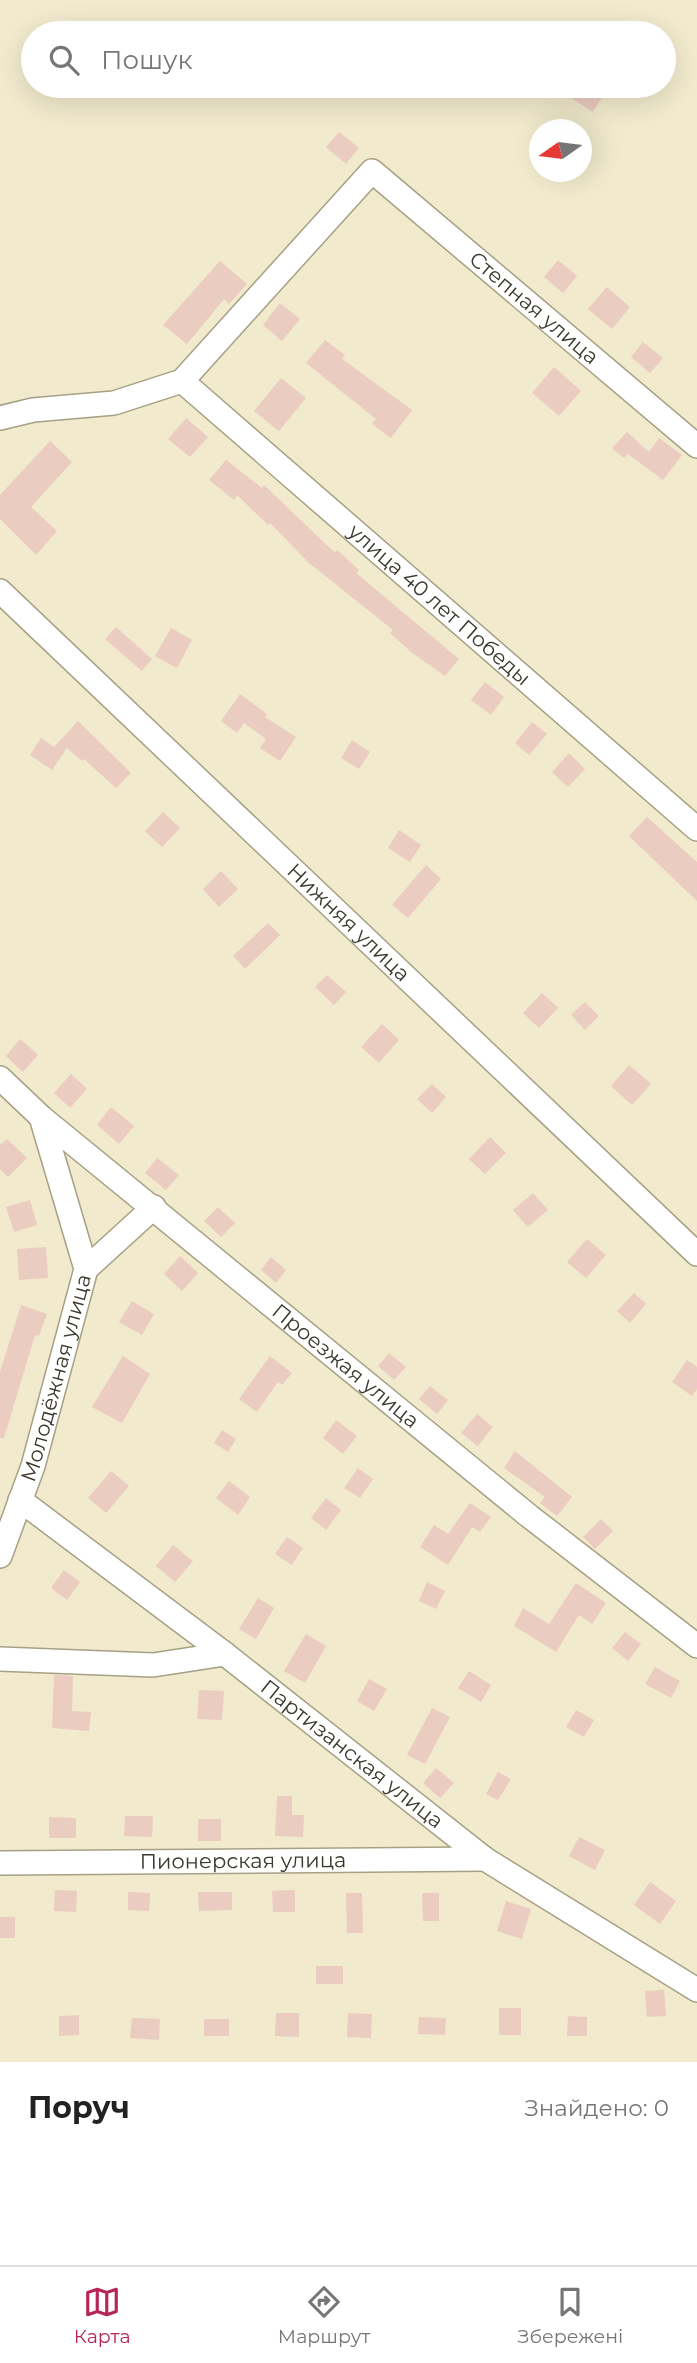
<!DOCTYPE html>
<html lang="uk">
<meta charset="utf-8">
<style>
:root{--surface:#fff;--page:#f2f2f2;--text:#222;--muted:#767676;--line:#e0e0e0;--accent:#b52657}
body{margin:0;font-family:Montserrat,sans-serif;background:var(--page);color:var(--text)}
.compass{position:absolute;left:529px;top:119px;width:63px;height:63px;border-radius:50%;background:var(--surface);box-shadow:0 7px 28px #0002;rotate:256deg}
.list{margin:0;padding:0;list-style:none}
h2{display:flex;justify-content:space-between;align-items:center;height:91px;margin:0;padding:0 28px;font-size:30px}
h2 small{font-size:23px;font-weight:400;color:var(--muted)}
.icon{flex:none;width:38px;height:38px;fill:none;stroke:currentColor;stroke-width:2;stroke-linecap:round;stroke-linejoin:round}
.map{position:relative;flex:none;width:697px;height:2062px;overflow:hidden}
.search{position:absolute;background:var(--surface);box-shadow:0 7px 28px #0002;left:21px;right:21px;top:21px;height:77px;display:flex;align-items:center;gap:18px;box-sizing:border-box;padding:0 24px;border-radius:38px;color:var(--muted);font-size:26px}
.sheet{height:203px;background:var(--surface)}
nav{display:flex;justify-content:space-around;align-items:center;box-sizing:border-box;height:98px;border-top:2px solid var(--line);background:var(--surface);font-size:19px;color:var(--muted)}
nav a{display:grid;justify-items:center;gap:4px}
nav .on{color:var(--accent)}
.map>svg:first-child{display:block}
</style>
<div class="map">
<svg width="697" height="2062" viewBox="0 0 697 2062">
<rect width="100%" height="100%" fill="#f1eacd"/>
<!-- building -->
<g fill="#ebccc0">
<polygon points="579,86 587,86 603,96 593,112 571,98"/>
<polygon points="339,132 359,148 346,164 326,147"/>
<polygon points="558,260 577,276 563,293 544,277"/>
<polygon points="220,261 247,284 229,304 224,299 187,344 163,325"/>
<polygon points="607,287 630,307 612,329 588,309"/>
<polygon points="280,303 300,319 282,341 263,325"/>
<polygon points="325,340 345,355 342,359 412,410 391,438 372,424 376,419 306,363"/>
<polygon points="643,342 663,358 650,373 631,357"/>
<polygon points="554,367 581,391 559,416 532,393"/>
<polygon points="281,378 306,398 279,431 254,411"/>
<polygon points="186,418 208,437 190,457 168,439"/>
<polygon points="627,432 649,452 659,438 682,455 663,480 628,454 624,458 612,448"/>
<polygon points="50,441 72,462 31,507 57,531 36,555 0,519 0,495"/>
<polygon points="226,460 262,488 264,485 335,553 337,550 359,570 356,573 459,659 445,676 411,652 390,633 393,630 309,563 270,523 268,525 237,495 234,500 209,480"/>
<polygon points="116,627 152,659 142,671 105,639"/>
<polygon points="171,628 192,640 177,668 155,656"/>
<polygon points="485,682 504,697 491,715 471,700"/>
<polygon points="240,694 267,714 265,717 296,737 280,761 260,748 266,739 244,723 237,733 221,721"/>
<polygon points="78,721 131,773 116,788 84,759 82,761 67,748 52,770 30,755 41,738 54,747"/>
<polygon points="532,722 547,734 529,755 515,743"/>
<polygon points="352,740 370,752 359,769 341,758"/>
<polygon points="569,753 585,769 568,787 552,772"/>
<polygon points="163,812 180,828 162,847 145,831"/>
<polygon points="647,817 697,862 697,901 629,836"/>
<polygon points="399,830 421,845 410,862 388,848"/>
<polygon points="426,865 441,879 408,918 392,905"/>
<polygon points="221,871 238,889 219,907 203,889"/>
<polygon points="268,923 280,935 245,969 233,956"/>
<polygon points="327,975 346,992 334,1005 315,987"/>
<polygon points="542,993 558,1008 539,1028 523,1013"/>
<polygon points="585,1002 599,1016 585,1030 571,1015"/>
<polygon points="382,1024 399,1040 379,1063 361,1047"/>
<polygon points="20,1039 38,1055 23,1072 6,1056"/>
<polygon points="629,1065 651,1084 632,1105 611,1086"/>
<polygon points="71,1074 87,1089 70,1108 54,1093"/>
<polygon points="432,1084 446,1097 432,1113 417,1099"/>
<polygon points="111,1107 134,1126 119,1144 97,1125"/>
<polygon points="490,1137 506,1153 485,1174 469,1159"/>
<polygon points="7,1139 27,1158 8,1177 0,1169 0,1145"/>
<polygon points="157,1158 179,1175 166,1190 145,1173"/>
<polygon points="533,1193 548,1210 528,1227 513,1210"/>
<polygon points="30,1200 37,1225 14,1232 6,1207"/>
<polygon points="218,1207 235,1223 221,1237 204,1221"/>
<polygon points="587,1239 606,1255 586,1278 567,1262"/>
<polygon points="46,1247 48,1278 19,1280 17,1249"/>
<polygon points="180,1256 198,1273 182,1291 164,1274"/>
<polygon points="271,1257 286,1270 276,1283 261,1270"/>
<polygon points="634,1293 646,1304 630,1323 617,1311"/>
<polygon points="132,1301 154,1314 142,1335 119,1322"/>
<polygon points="21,1305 47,1314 39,1336 35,1335 4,1438 0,1438 0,1372"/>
<polygon points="389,1353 406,1367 394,1380 378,1366"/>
<polygon points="123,1356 150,1374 122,1423 92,1407"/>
<polygon points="270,1356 292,1373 282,1385 278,1382 257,1412 239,1399"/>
<polygon points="687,1360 697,1367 697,1389 692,1396 672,1382"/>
<polygon points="430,1386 448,1400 437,1414 419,1399"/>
<polygon points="477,1414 493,1427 478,1446 461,1433"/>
<polygon points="336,1420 357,1436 343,1454 323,1438"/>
<polygon points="222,1430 236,1439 228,1452 214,1443"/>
<polygon points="515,1451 572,1497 557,1516 540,1503 545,1497 504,1468"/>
<polygon points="358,1468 373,1479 360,1498 344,1488"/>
<polygon points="111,1471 129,1486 106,1513 88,1498"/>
<polygon points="229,1481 250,1497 238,1515 216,1498"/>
<polygon points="326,1498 341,1510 326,1530 311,1518"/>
<polygon points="470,1503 491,1517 480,1532 472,1527 448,1565 420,1547 434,1525 448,1534"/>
<polygon points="601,1519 613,1531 595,1549 583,1537"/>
<polygon points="287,1537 303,1548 292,1565 275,1554"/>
<polygon points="173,1545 193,1561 175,1582 156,1566"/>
<polygon points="64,1570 80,1582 67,1600 51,1588"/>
<polygon points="427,1582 445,1591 436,1609 419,1601"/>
<polygon points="576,1583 606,1603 592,1624 579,1615 556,1652 514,1626 523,1608 549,1624"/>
<polygon points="258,1598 274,1608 256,1639 239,1629"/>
<polygon points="625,1632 641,1644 628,1661 612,1648"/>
<polygon points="306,1634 326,1646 305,1683 284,1671"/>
<polygon points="655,1667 680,1681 671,1698 645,1684"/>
<polygon points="469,1671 491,1685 481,1702 458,1688"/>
<polygon points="54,1675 73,1676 72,1711 91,1712 89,1731 52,1728"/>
<polygon points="369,1679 387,1689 374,1711 357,1701"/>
<polygon points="199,1690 224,1691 222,1720 197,1719"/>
<polygon points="432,1708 450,1717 425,1764 407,1755"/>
<polygon points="576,1710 594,1720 584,1737 566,1727"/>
<polygon points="436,1768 454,1783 440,1798 423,1783"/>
<polygon points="498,1772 511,1779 498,1800 486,1794"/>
<polygon points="277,1796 292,1796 292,1815 304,1815 303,1837 275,1836"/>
<polygon points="125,1816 153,1816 152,1837 124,1836"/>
<polygon points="49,1817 76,1818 76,1838 49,1838"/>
<rect x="198" y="1819" width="23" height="22"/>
<polygon points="579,1837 605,1850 595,1870 569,1856"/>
<polygon points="650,1882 676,1901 660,1924 634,1905"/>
<polygon points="55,1890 77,1891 76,1912 54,1911"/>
<polygon points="295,1890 295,1912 273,1912 272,1891"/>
<polygon points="128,1892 150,1893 149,1911 128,1910"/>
<polygon points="198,1892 232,1892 232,1910 199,1911"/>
<polygon points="346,1893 362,1893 363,1933 347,1933"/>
<polygon points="422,1893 439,1893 439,1921 423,1921"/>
<polygon points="506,1901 531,1909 522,1939 497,1931"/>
<rect x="0" y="1917" width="15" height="21"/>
<rect x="316" y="1966" width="27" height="18"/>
<polygon points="664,1990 666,2016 647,2017 645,1991"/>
<rect x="499" y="2008" width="22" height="27"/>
<polygon points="276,2013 299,2013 299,2037 275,2036"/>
<polygon points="348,2013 372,2014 371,2038 347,2037"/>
<polygon points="79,2015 79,2035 59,2036 59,2016"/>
<polygon points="568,2016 587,2017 587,2036 567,2036"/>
<polygon points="419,2017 446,2018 445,2035 418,2034"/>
<polygon points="132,2018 160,2019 159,2040 130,2038"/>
<rect x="204" y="2019" width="25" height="17"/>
</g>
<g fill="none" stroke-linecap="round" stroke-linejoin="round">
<!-- minor casing -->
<g stroke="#a6a085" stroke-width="26">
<g id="minor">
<path id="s1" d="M182 381 697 829"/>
<path id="s2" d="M0 418 33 410 114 403 182 381 372 171 697 446"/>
<path id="s3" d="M0 591 697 1254"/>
<path id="s4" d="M0 1078 41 1117 529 1516 697 1646"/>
<polyline points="86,1269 154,1207"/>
<path id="s5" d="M20 1500 225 1654 485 1859 697 1990"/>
<path id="s6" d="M0 1556 33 1466 86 1269 41 1117"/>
<polyline points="0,1659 153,1665 225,1654"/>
<path id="s7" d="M0 1863 485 1859"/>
</g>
</g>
<!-- minor -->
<use href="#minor" stroke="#fff" stroke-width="23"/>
</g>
<g text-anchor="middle" stroke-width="6" stroke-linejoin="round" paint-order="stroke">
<!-- street labels -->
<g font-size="21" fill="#3b382d" stroke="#fef7da">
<text dy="7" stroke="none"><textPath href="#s2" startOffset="682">Степная улица</textPath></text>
<text dy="7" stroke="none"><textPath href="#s1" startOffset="341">улица 40 лет Победы</textPath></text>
<text dy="7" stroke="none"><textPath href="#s3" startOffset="481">Нижняя улица</textPath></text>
<text dy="7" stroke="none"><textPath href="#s4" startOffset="450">Проезжая улица</textPath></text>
<text dy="7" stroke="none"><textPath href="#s6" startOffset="187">Молодёжная улица</textPath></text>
<text dy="7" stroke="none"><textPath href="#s5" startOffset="418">Партизанская улица</textPath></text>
<text dy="7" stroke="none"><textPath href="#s7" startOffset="243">Пионерская улица</textPath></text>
</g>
</g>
</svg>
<svg class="compass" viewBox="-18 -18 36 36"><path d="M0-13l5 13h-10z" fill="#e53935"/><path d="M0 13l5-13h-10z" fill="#767676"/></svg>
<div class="search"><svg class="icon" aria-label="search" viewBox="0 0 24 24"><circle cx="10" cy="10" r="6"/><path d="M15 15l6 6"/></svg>Пошук</div>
</div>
<section class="sheet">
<h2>Поруч<small>Знайдено: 0</small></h2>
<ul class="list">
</ul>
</section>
<nav>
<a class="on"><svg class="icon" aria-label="map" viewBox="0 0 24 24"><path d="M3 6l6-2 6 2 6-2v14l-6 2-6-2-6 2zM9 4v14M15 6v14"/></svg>Карта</a>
<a><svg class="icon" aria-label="directions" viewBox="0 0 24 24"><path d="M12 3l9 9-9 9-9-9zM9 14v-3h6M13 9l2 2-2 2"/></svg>Маршрут</a>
<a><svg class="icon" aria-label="saved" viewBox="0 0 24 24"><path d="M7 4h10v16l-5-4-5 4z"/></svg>Збережені</a>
</nav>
